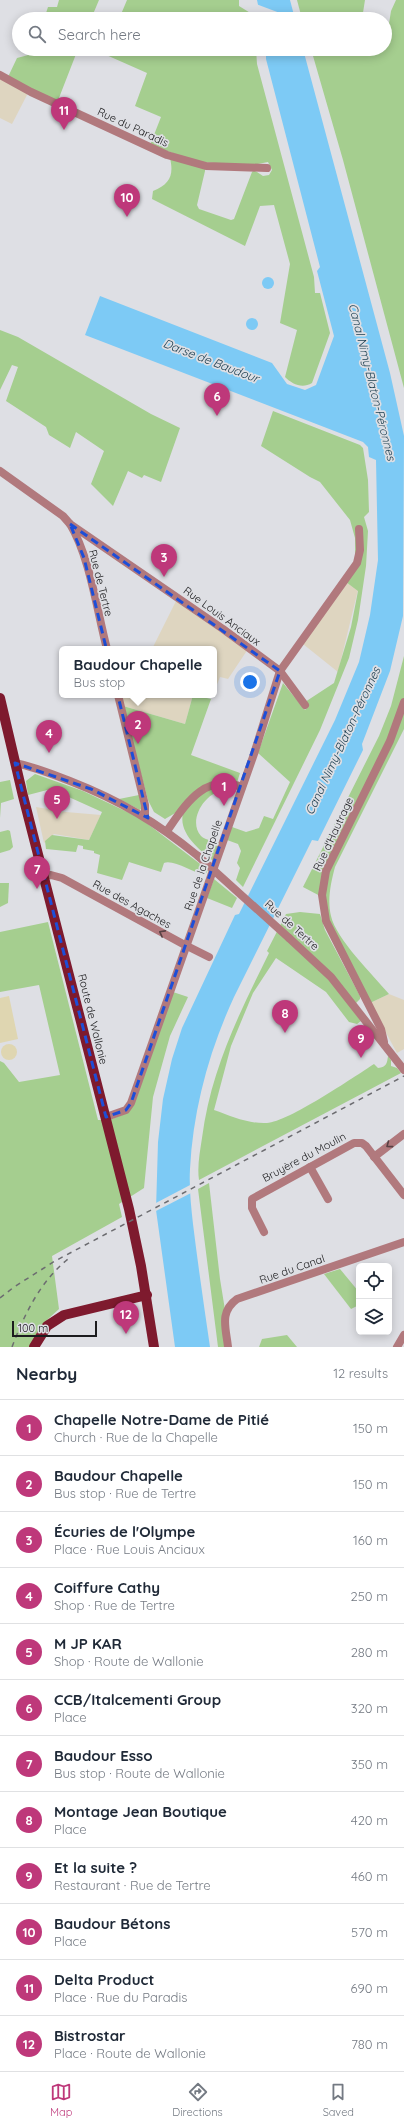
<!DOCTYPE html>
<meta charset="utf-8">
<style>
:root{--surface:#fff;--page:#f6f6f7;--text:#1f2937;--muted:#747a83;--line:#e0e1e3;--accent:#be387a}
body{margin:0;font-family:Quicksand,sans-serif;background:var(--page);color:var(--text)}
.controls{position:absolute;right:12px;bottom:12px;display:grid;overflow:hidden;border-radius:6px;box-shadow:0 2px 10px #0003}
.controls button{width:36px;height:36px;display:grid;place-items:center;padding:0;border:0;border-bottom:1px solid var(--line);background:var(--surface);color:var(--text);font:20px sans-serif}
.scale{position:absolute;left:12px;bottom:10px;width:85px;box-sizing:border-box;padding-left:4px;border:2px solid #1c1c1e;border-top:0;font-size:11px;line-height:14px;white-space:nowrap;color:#1c1c1e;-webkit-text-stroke:3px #dedfe4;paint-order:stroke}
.you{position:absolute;left:250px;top:682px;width:14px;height:14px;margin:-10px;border:3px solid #fff;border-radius:50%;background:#1a73e8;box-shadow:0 0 0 6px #1a73e833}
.badge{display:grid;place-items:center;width:26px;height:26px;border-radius:50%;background:var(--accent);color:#fff;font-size:13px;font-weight:700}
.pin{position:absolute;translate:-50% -33px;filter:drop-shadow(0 1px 2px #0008)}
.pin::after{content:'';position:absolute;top:21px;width:14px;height:12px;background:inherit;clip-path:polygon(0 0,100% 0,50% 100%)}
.popup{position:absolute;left:59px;top:646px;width:158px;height:52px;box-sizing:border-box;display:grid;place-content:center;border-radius:6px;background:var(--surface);filter:drop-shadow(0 1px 3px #0005);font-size:13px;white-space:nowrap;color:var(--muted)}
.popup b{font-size:15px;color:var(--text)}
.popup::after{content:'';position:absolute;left:50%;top:100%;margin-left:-8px;border:8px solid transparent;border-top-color:var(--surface)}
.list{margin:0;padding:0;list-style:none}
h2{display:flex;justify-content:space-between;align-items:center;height:52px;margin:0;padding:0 16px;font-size:17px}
h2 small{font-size:13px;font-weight:400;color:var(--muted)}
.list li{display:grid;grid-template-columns:26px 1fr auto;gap:12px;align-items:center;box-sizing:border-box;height:56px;padding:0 16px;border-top:1px solid var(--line)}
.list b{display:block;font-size:15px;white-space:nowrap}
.list p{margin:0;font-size:13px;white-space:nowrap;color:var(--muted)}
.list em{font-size:13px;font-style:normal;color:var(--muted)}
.icon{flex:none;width:22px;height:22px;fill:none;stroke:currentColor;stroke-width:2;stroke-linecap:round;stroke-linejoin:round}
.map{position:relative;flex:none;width:404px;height:1347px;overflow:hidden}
.search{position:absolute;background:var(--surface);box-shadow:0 2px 10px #0003;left:12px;right:12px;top:12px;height:44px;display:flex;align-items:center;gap:10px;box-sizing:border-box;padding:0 14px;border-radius:22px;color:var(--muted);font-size:15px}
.sheet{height:724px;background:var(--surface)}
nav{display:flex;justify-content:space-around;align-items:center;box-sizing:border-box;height:56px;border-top:1px solid var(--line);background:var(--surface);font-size:11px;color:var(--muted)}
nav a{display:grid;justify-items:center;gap:2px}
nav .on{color:var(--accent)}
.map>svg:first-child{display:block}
</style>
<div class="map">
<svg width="404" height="1347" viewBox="0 0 404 1347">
<rect width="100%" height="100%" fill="#dedfe4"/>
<!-- commercial -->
<g fill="#ded5c0">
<polygon points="0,78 28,93 12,124 0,118"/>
<polygon points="346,582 358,590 338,672 303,644"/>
<polygon points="177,599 248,649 228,679 220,677 214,692 214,649 152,649"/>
<polygon points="121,695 193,695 185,724 123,706"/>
<polygon points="36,807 66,812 101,815 89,840 54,834 44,843"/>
<polygon points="389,994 404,1000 404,1049 397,1053 370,1003"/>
</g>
<!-- green -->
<g fill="#a5ce8f">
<polygon points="59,0 99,0 91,19 44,19 48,7 57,7"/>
<polygon points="127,0 239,0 239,6 252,14 253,19 119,19"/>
<polygon points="297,0 365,0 362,19 302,19"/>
<polygon points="396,0 404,0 404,388 343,160 311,49 385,49 391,11"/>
<polygon points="35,49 78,49 57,103 8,77 17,58 32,54"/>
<path d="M106 49H256L257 64 314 277 315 293H320L330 333 312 383C302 389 292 384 285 377L297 330 280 323 290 264 274 205 260 206 245 246 152 199 153 191C170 184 174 175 170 158L205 168V171L197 205 199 209 231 220 234 219 252 172 254 170 263 176 269 175 272 170 268 162 252 165 198 162 150 145 161 117 135 106 147 73 104 54Z"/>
<polygon points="0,330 18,337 151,414 180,428 161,482 144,475 142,478 128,471 113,506 91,484 104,451 76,432 70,448 49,435 46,427 6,401 18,367 12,365 0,390"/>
<polygon points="273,411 360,445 363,448 368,480 369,512 364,517 368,531 366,566 358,620 349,658 320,730 243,887 236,880 240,868 237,863 241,851 238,844 227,840 232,827 246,832 259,828 264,816 273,819 290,782 258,753 283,683 305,710 308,707 305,702 334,683 351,627 358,591 346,582 355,561 355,538 350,520 320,482 310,477 261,446"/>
<path d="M404 656V729L335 867C331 882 327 900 331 916 336 939 373 975 389 994L370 1003 329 925 322 897 303 887 379 736 391 706Z"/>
<path d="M193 695 211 699 191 755 240 773 235 789 232 791C208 785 186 820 201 836 205 840 217 842 222 843L216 863C201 851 178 834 183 813L177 812 165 819 154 812 148 800 123 706 185 724Z"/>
<path d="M35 774 83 791 140 818 208 870 205 875C194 873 173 859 164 863L161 872 129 862 122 880 97 873 100 855 94 853V851L83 849V846L78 845 76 852 46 849 45 841 52 835 89 840 102 812 51 789 28 795 26 781Z"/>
<polygon points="10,780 14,799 1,803 0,818 0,782"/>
<polygon points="139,795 142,807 140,810 119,799"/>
<polygon points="8,830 10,831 13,847 10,850 0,853 0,832"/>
<polygon points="214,879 237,898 232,908 207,898"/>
<polygon points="0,883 9,883 8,903 0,907"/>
<path d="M300 912 320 914 325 930 360 996V999L351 1008 361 1021 357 1024 349 1022 326 992 276 958 253 993 231 1046 214 1110C231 1116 248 1124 267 1123 288 1122 354 1077 374 1064L378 1068C387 1067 387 1063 388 1056L391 1060V1066L397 1068 401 1073 199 1180C197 1166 200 1152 202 1138 211 1069 239 1014 269 953L267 951 286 914Z"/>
<polygon points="48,922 98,1120 109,1120 127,1113 173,992 188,997 170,1036 153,1097 144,1188 119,1204 122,1217 52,1256 59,1309 47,1320 37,1333 30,1347 0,1347 0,1061 4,1063 19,1082 60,1075 39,985 0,992 0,932"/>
<polygon points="209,1183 220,1279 231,1347 218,1347 198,1189"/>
<polygon points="340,1269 359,1292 359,1305 351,1309 324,1274"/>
<polygon points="287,1335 297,1347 259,1347 262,1339"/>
</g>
<!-- sand -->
<g fill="#dfd6b1">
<polygon points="9,996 18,1039 0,1043 0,998"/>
<circle cx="9" cy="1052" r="8"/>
</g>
<!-- water -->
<g fill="#7dcaf5">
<polygon points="257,0 290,0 295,19 261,19"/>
<path d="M266 49H303L390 373 404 436 403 616 390 671 362 744 363 750 318 841 312 840 234 997C209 1051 193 1110 190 1169 189 1187 191 1206 193 1224 198 1265 204 1306 210 1347H175L156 1210 158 1142 163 1099 172 1059 182 1028 235 915 239 914 335 720 359 662 370 615 378 560 376 460 369 457 368 447 363 442 85 335 100 296 272 363 287 384 305 390 316 385 334 336 317 271 320 267 266 59Z"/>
<circle cx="268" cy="283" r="6"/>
<circle cx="252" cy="324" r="6"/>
</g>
<!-- pier -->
<g fill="#dedfe4">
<polygon points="256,4 296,19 278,19 257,12"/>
<polygon points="192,1184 193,1192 154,1212 154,1204"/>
</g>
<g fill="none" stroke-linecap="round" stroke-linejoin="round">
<!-- minor -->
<g stroke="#b1797d" stroke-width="8">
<polyline points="0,75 31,92 167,155 206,166 267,168"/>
<polyline points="0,471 63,516 70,524 223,629 280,671 305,705"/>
<path d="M70 524C90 557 97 611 107 649"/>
<polyline points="118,695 145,805 145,816"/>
<path d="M15 763C35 767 52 774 70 781 121 801 156 822 198 856"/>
<path d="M167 831C186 804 204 773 242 787"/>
<polyline points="44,876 51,875 62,878 183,944 209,957"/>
<polyline points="289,938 331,977 404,1070"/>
<polyline points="384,1042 381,1029 326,921 322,895 326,871 390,741 404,702"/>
<polyline points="106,1117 126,1110 131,1103 254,754 280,671 357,563 360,550 359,529"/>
<polyline points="374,1157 404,1134"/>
<polyline points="310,1167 328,1199"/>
<polyline points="264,1232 252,1208 252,1199 354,1143 362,1143 366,1146 404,1195"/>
<path d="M228 1347C226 1328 219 1312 237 1299L404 1242"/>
<polyline points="397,1347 404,1335"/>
</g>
<!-- major -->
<g stroke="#7e1a2e" stroke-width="10">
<polyline points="0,698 23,796 129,1209 141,1266 154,1347"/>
<polyline points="34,1347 47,1326 64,1315 147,1295"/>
</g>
<!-- rail -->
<g stroke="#6c6c70" stroke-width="1.5" stroke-dasharray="5 5" stroke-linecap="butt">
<polyline points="0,1298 14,1287 55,1261 404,1076"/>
<path d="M12 1347C25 1313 40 1282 68 1259"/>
</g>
<!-- minor-bridge -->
<polyline stroke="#b1797d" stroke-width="8" points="198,856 289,938"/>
</g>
<!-- one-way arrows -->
<defs><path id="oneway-chevron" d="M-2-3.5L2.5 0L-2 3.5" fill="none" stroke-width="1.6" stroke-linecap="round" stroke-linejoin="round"/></defs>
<g stroke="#584144">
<use href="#oneway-chevron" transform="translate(162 933) rotate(-152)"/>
<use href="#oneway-chevron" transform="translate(389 1145) rotate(143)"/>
</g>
<!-- marked area -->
<path fill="none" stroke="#1d4ed8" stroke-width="3" stroke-dasharray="8 5" stroke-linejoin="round" d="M70 524 280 671 131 1103 126 1110 106 1117 15 763 91 789 148 818 84 558Z"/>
<g text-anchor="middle" stroke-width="3.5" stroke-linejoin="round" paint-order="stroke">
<!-- street labels -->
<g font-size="11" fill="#1c1c1e" stroke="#dedfe4">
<text transform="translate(133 127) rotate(25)" y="4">Rue du Paradis</text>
<text transform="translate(101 583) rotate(76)" y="4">Rue de Tertre</text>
<text transform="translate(222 616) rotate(36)" y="4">Rue Louis Anciaux</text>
<text transform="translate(333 834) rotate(-65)" y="4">Rue d'Hautrage</text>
<text transform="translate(203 865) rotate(-71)" y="4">Rue de la Chapelle</text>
<text transform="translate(132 904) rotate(29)" y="4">Rue des Agaches</text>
<text transform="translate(292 925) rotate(42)" y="4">Rue de Tertre</text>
<text transform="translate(93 1019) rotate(76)" y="4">Route de Wallonie</text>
<text transform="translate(304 1157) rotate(-28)" y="4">Bruyère du Moulin</text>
<text transform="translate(292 1269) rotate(-19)" y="4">Rue du Canal</text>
</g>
<!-- water labels -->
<g font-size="12" font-style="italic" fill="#183b4d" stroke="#dedfe4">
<text transform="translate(211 361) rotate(21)" y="4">Darse de Baudour</text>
<text transform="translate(372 382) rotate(76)" y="4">Canal Nimy-Blaton-Péronnes</text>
<text transform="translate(343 741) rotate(-65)" y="4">Canal Nimy-Blaton-Péronnes</text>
</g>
</g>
</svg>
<div class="controls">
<button><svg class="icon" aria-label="locate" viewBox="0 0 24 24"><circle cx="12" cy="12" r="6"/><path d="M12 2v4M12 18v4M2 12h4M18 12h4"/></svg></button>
<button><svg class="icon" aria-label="layers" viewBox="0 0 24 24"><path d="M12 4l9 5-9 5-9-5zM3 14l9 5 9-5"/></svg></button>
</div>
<div class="scale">100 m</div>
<div class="you"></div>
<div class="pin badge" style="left:224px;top:806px">1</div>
<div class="pin badge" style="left:138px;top:744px">2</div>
<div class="popup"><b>Baudour Chapelle</b>Bus stop</div>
<div class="pin badge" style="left:164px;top:577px">3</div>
<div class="pin badge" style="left:49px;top:753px">4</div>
<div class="pin badge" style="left:57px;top:819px">5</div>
<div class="pin badge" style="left:217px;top:416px">6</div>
<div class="pin badge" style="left:37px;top:889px">7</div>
<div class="pin badge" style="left:285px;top:1033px">8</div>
<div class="pin badge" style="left:361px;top:1058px">9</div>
<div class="pin badge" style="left:127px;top:217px">10</div>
<div class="pin badge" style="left:64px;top:130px">11</div>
<div class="pin badge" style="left:126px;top:1334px">12</div>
<div class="search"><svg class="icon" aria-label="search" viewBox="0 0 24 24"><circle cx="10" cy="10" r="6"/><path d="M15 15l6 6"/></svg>Search here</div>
</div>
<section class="sheet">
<h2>Nearby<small>12 results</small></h2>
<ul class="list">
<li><span class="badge">1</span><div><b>Chapelle Notre-Dame de Pitié</b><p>Church · Rue de la Chapelle</p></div><em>150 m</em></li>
<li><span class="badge">2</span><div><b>Baudour Chapelle</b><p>Bus stop · Rue de Tertre</p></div><em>150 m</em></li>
<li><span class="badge">3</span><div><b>Écuries de l'Olympe</b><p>Place · Rue Louis Anciaux</p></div><em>160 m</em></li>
<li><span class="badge">4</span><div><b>Coiffure Cathy</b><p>Shop · Rue de Tertre</p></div><em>250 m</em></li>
<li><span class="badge">5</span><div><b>M JP KAR</b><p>Shop · Route de Wallonie</p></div><em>280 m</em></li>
<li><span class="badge">6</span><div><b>CCB/Italcementi Group</b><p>Place</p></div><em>320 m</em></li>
<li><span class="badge">7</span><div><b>Baudour Esso</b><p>Bus stop · Route de Wallonie</p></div><em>350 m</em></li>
<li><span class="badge">8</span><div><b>Montage Jean Boutique</b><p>Place</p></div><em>420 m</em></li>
<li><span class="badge">9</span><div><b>Et la suite ?</b><p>Restaurant · Rue de Tertre</p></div><em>460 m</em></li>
<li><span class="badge">10</span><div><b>Baudour Bétons</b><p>Place</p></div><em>570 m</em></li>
<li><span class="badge">11</span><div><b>Delta Product</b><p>Place · Rue du Paradis</p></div><em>690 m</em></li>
<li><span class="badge">12</span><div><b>Bistrostar</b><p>Place · Route de Wallonie</p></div><em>780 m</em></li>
</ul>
</section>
<nav>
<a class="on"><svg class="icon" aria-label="map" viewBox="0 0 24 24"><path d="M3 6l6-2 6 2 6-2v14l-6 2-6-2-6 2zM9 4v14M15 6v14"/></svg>Map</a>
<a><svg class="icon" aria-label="directions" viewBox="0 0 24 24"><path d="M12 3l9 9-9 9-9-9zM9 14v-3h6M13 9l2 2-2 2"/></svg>Directions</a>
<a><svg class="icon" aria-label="saved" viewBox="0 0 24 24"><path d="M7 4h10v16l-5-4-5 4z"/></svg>Saved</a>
</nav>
